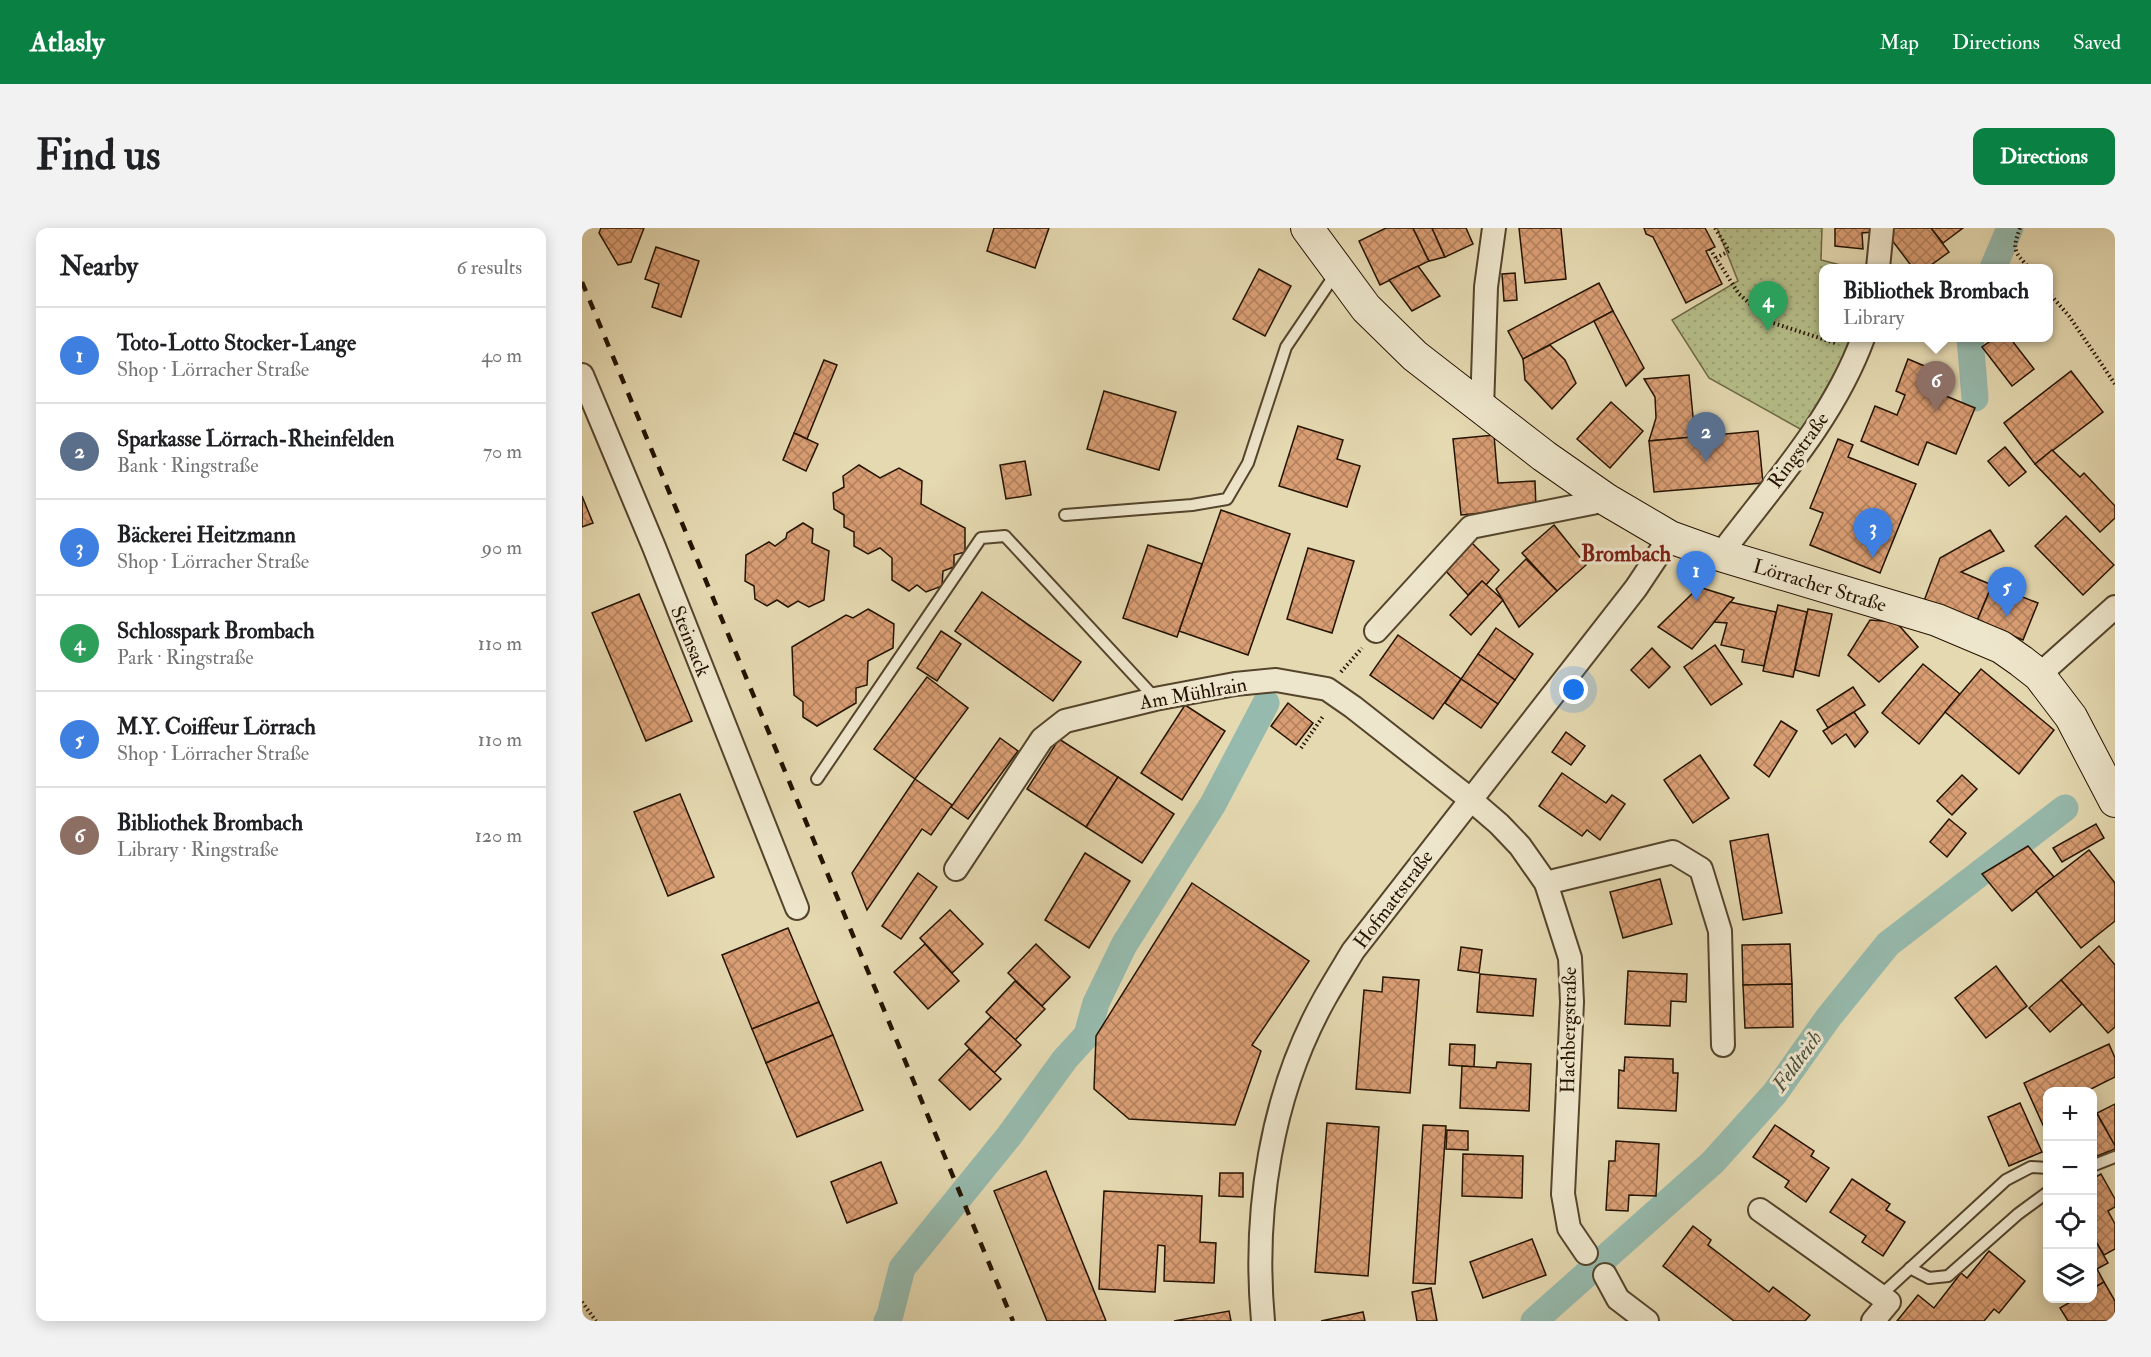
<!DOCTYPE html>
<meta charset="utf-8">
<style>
:root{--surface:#fff;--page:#f2f2f2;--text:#202124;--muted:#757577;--line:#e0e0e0;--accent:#0b8043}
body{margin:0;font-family:"IM FELL Double Pica",serif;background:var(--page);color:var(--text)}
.controls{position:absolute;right:18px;bottom:18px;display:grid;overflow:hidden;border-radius:12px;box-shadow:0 3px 15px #0003}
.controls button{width:54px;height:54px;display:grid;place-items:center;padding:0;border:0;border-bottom:2px solid var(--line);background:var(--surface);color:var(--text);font:30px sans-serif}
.you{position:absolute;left:992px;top:462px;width:21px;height:21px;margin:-15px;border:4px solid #fff;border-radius:50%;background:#1a73e8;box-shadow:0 0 0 9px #1a73e833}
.badge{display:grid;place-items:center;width:39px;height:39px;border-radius:50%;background:var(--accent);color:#fff;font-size:20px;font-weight:700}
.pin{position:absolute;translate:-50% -50px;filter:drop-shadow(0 2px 3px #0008)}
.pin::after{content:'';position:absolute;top:32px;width:21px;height:18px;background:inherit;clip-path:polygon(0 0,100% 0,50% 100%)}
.popup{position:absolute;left:1237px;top:36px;width:234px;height:78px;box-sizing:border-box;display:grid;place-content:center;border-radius:12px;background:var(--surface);filter:drop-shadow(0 2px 4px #0005);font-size:20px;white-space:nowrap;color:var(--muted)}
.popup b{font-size:22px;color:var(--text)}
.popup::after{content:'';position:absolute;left:50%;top:100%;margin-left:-12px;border:12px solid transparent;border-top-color:var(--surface)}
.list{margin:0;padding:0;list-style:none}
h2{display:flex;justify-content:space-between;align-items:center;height:78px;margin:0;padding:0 24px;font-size:26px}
h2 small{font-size:20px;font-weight:400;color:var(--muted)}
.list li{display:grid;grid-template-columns:39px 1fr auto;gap:18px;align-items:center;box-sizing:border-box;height:96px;padding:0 24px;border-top:2px solid var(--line)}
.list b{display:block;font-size:22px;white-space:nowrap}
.list p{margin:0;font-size:20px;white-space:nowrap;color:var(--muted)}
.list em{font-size:20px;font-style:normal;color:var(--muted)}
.icon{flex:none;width:33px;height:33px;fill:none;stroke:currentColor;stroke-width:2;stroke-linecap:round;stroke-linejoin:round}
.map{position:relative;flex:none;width:1533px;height:1093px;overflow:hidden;border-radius:12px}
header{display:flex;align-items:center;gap:36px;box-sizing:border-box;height:84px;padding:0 30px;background:var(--accent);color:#fff}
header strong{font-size:28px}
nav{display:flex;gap:33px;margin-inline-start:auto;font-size:21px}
.intro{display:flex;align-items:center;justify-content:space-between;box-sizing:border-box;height:144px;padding:0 36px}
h1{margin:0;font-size:42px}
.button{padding:15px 27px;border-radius:12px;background:var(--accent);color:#fff;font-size:21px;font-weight:700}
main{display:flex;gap:36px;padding:0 36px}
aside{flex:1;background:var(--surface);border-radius:12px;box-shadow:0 3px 15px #0003}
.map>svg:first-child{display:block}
</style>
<header>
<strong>Atlasly</strong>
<nav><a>Map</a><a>Directions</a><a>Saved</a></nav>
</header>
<div class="intro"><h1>Find us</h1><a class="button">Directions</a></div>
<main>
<aside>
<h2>Nearby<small>6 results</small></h2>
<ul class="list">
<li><span class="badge" style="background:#3f7fe0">1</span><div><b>Toto-Lotto Stocker-Lange</b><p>Shop · Lörracher Straße</p></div><em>40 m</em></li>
<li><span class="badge" style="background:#5c6f8a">2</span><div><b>Sparkasse Lörrach-Rheinfelden</b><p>Bank · Ringstraße</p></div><em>70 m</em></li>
<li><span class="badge" style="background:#3f7fe0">3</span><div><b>Bäckerei Heitzmann</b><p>Shop · Lörracher Straße</p></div><em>90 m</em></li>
<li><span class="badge" style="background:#2e9e5b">4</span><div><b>Schlosspark Brombach</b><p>Park · Ringstraße</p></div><em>110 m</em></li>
<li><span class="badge" style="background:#3f7fe0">5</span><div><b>M.Y. Coiffeur Lörrach</b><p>Shop · Lörracher Straße</p></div><em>110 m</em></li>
<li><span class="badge" style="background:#8d6e63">6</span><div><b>Bibliothek Brombach</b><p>Library · Ringstraße</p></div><em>120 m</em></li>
</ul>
</aside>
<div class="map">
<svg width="1533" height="1093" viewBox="0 0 1533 1093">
<defs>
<pattern id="park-dots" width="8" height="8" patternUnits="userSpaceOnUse" patternTransform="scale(1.5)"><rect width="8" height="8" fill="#b6bf8a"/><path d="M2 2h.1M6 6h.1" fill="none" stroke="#9ca375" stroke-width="1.8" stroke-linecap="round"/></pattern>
<pattern id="building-cross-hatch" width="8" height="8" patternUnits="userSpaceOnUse" patternTransform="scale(1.5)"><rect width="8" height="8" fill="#da9e74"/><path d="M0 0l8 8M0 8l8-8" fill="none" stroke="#b1805d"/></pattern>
</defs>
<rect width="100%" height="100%" fill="#e5d9b1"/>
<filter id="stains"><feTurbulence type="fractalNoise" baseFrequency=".00333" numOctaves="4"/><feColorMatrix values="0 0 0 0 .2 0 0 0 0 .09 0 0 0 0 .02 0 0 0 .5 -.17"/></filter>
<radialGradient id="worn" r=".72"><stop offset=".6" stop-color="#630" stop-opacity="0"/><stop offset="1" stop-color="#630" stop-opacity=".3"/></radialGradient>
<!-- park -->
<polygon fill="url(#park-dots)" stroke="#6d6945" stroke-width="1.5" points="1135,0 1240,0 1239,32 1270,40 1242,40 1242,110 1273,110 1220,202 1127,150 1090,92 1156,53"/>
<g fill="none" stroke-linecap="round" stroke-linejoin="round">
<!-- canal -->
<g stroke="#96baad" stroke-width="27">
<polyline points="1411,40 1428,0"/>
<polyline points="1388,110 1393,170"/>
<polyline points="305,1093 308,1087 320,1040 427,908 483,831 505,807 514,775 542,717 631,576 684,475"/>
<polyline points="952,1093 1131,934 1193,865 1246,790 1306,716 1483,580"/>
</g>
</g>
<!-- building -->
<g fill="url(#building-cross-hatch)" stroke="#241300" stroke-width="1.5">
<polygon points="19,0 62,0 49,34 36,37 17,5"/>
<polygon points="412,0 467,0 453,40 405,23"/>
<polygon points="804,0 831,0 847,33 798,57 777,13"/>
<polygon points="831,0 850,0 863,29 847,33"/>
<polygon points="850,0 884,0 891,16 863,29"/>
<polygon points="937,0 979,0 984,51 943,55"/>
<polygon points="1062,0 1123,0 1133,19 1124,23 1140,56 1104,75 1071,9 1064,6"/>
<polygon points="1253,0 1290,0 1290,4 1280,5 1281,21 1253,18"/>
<polygon points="1307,0 1349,0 1367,24 1345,40 1331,40 1303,3"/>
<polygon points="1349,0 1381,0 1361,15"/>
<polygon points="74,19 117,33 99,89 70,79 77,56 63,51"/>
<polygon points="836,38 858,68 830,83 807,52"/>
<polygon points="677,41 709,58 683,108 651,91"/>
<polygon points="933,45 935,72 922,73 920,46"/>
<polygon points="1017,55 1031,83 941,131 926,103"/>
<polygon points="1031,83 1062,140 1044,158 1012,93"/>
<polygon points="1413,110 1428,110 1452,141 1430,158 1400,119"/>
<polygon points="968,117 983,132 994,155 970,181 943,152 941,131"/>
<polygon points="1326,131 1371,150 1364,168 1393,180 1374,226 1345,214 1336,237 1279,213 1293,178 1315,187 1323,167 1314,163"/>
<polygon points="242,132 255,137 225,211 212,205"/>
<polygon points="1489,143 1521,184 1453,236 1422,195"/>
<polygon points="1107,147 1113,209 1067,213 1074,190 1073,169 1062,151"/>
<polygon points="522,163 594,184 577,242 505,221"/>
<polygon points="1029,174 1061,203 1028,240 995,211"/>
<polygon points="716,198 761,212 755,231 778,238 765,279 697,258"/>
<polygon points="1176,203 1181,255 1072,264 1067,213"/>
<polygon points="212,205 236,216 224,243 201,232"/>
<polygon points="912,207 916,255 953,253 954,280 879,287 871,211"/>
<polygon points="1256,211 1271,217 1266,229 1334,256 1298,345 1228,317 1241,285 1228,280"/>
<polygon points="1423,219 1444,244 1427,258 1406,233"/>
<polygon points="1470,222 1498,249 1502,245 1533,278 1533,290 1518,304 1453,236"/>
<polygon points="443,233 449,267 424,271 418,237"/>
<polygon points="277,237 298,250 317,240 340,253 339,276 383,300 383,324 372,327 372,339 361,343 360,358 344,364 335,357 327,363 310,352 310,330 298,320 286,326 272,318 272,304 262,299 262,287 252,281 251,265 262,259 261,248"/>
<polygon points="0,268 11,295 0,299"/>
<polygon points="639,282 708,306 666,427 597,403"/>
<polygon points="1484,288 1532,337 1501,367 1453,318"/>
<polygon points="221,295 231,301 230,315 247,323 242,372 227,379 216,373 206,379 195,372 185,378 173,371 172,358 163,353 164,327 187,314 193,318 204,310 205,305"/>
<polygon points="972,297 1004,337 975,363 940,325"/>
<polygon points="1408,302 1422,323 1379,344 1410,357 1395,393 1342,373 1358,330"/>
<polygon points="889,314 917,342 904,357 900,353 886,367 862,341"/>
<polygon points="566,317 620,336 595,409 541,390"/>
<polygon points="726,320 772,333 750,405 705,391"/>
<polygon points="944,331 975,363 937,399 914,361"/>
<polygon points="900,353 921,372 889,407 868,387"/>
<polygon points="1410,357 1456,375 1441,412 1395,393"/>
<polygon points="1117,359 1152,370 1110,421 1076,399"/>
<polygon points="400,364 499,434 471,473 373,403"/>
<polygon points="57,366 110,493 64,513 10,385"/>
<polygon points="1148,374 1194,384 1182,438 1160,434 1162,422 1139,417 1145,395 1132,394"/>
<polygon points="1196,377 1225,384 1211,449 1181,443"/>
<polygon points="286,381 312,396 311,420 286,433 285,457 274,460 274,475 235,498 221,489 221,474 212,467 210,419 264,387 271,390"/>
<polygon points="1226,381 1250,386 1237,448 1213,442"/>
<polygon points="1288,392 1314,394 1336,419 1297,454 1266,427"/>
<polygon points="914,400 951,426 933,452 896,426"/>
<polygon points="359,403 379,416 355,453 335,440"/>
<polygon points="816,407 879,451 851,491 788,447"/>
<polygon points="1133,417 1160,456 1129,477 1102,439"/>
<polygon points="1070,420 1088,439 1067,460 1049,442"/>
<polygon points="896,426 933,452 916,476 879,451"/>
<polygon points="1341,436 1378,466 1337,516 1300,485"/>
<polygon points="1399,441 1472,502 1437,546 1363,484"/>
<polygon points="345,449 386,480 333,551 292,521"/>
<polygon points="879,451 916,476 899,500 863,475"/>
<polygon points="1271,459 1283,477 1246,500 1235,482"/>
<polygon points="706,475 731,495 714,517 689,498"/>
<polygon points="603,477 643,503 600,572 559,545"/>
<polygon points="1272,484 1286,504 1273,519 1264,506 1250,516 1241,503"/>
<polygon points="1199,493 1215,503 1187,549 1172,537"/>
<polygon points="984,504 1003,518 989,537 970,524"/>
<polygon points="418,510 436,523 386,591 369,579"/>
<polygon points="477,511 536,549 504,599 445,561"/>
<polygon points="1118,527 1147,570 1111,595 1082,552"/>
<polygon points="980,545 1024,575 1030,567 1043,576 1018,612 1005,602 1000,608 957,578"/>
<polygon points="1380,547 1395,561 1370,587 1355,573"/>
<polygon points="536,549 592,586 560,635 504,599"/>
<polygon points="333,551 370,577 349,607 340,601 285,682 270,645"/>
<polygon points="98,566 132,649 86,668 52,584"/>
<polygon points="1367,591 1384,605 1365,629 1348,614"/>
<polygon points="1514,596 1522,610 1480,634 1471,620"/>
<polygon points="1186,606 1200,685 1161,692 1148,613"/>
<polygon points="1446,618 1472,649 1430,683 1400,646"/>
<polygon points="1507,622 1533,655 1533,693 1499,720 1454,663"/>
<polygon points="503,625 548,653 507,720 463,692"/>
<polygon points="336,645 355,659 319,711 300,698"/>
<polygon points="1078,651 1090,696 1041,710 1028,664"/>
<polygon points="610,655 727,733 670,817 679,823 653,897 547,891 512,861 514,808"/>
<polygon points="368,682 401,716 370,745 338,710"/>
<polygon points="206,700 237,774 170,801 140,727"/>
<polygon points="343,716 377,753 346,781 312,744"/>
<polygon points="454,716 488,749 460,778 426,745"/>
<polygon points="1208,716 1210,756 1161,757 1160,717"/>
<polygon points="1517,718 1533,737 1533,799 1526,805 1479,752"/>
<polygon points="879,719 900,722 897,745 876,742"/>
<polygon points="1414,738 1445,778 1404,810 1373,770"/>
<polygon points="1046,743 1105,746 1104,774 1089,773 1088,798 1043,796"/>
<polygon points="898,746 954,751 951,788 895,784"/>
<polygon points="801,749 837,752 828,865 774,861 782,762 800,764"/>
<polygon points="1479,752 1500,776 1468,804 1447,780"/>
<polygon points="433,753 463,781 433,812 404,784"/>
<polygon points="1210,756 1211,799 1163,800 1161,757"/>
<polygon points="237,774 251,807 184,835 170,801"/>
<polygon points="409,789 439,817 412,845 383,816"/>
<polygon points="251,807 281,882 215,909 184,835"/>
<polygon points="868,816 893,817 892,839 867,837"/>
<polygon points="1527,816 1533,830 1533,849 1503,864 1466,864 1465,906 1442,855"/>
<polygon points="387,821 419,851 388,882 357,852"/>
<polygon points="1043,829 1091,831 1091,845 1096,845 1094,883 1036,880 1037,842 1042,843"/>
<polygon points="915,834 949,836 947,883 878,880 880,838 914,840"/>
<polygon points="1438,875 1460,924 1427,938 1406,889"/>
<polygon points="1533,876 1533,918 1515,885"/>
<polygon points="1510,877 1533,918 1533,921 1510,930"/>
<polygon points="745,895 797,899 786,1048 733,1044"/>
<polygon points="841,897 864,898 853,1056 831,1055"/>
<polygon points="1193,897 1232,923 1229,928 1247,940 1224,974 1203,959 1207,953 1171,929"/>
<polygon points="865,902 886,903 886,922 864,921"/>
<polygon points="1034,913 1077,916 1074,968 1047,967 1046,983 1024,982 1027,933 1033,933"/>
<polygon points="881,926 941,928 940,970 880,968"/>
<polygon points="299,934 315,975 265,995 249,954"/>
<polygon points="464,943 524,1093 465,1093 412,963"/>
<polygon points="638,945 661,945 661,969 637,968"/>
<polygon points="1519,946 1533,971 1533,979 1526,983 1533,996 1533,1021 1522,1027 1510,1007 1510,951"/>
<polygon points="1270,951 1308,976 1304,982 1323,994 1301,1028 1280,1014 1284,1008 1248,984"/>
<polygon points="522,963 620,968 618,1014 634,1015 632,1055 582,1053 583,1018 576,1017 573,1064 517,1061"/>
<polygon points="1111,998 1129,1012 1126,1017 1187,1064 1191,1059 1228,1087 1223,1093 1152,1093 1081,1038"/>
<polygon points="1510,1007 1526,1035 1515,1041 1510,1041"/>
<polygon points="950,1011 964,1047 901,1070 888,1034"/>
<polygon points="1407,1023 1443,1053 1417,1085 1412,1081 1402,1093 1315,1093 1336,1067 1352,1080 1379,1045 1385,1050"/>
<polygon points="1510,1041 1515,1041 1522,1054 1510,1061"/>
<polygon points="1522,1054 1533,1073 1533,1093 1486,1093 1478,1080 1495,1070 1510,1070 1510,1061"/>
<polygon points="849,1060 855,1093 835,1093 830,1064"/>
<polygon points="647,1083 649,1093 592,1093"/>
<polygon points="781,1084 783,1093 739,1093"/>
</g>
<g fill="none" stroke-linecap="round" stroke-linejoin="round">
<!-- lane casing -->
<g stroke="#54442c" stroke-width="14">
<g id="lane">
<polyline points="483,287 610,277 645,271 666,235 704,119 754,45"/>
<polyline points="235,551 399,310 423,308 573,470"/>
<polyline points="1510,938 1533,929"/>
<polyline points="1328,1040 1347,1050 1366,1048 1436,986 1466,964"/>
<polyline points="1298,1068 1424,952 1449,939 1466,940"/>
</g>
</g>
<!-- street casing -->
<g stroke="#54442c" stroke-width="26">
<g id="street">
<polyline points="1296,40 1300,0"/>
<polyline points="0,147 72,319 215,680"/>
<polyline points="900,181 904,59 912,0"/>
<path d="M1138 327C1190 258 1251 192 1281 110"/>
<polyline points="794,403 889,299 1025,272"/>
<polyline points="1457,447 1533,379"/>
<polyline points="374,641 460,511 483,493 573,471 653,456 694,452 745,461 771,479 888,571 917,596 938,618 964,655 988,730 990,774 981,966 987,1000 1004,1025"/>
<polyline points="964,655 1091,624 1119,641 1138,703 1141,817"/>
<polyline points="1178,982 1307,1074 1291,1093"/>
<polyline points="1023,1047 1036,1071 1065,1093"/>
<path d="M681 1093C671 984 689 866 743 770 752 754 762 738 771 723L1054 360 1088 309"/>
</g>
</g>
<!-- secondary casing -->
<g stroke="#241300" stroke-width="34">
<polyline id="secondary" points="725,0 784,80 833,128 962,228 1025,272 1088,309 1138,327 1355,392 1419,419 1439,433 1457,447 1489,489 1533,573"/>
</g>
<!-- path -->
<g stroke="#241300" stroke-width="4" stroke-dasharray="1.5 3" stroke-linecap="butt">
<polyline points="1133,0 1147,23 1134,30"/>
<path d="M1438 0C1430 22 1432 23 1447 40"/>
<polyline points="1128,21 1157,66 1188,94 1253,115"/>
<polyline points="1466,64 1487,88 1533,156"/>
<polyline points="759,444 780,420"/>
<polyline points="719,520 742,487"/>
<polyline points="0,1074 14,1093"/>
</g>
<!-- lane -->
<use href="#lane" stroke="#eee6cc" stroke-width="10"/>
<!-- street -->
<use href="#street" stroke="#eee6cc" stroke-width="22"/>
<!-- secondary -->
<use href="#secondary" stroke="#eee6cc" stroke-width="32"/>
<!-- rail -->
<polyline stroke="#241300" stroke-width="4.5" stroke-dasharray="10 10" stroke-linecap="butt" points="0,54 431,1093"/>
</g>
<g text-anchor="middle" stroke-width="6" stroke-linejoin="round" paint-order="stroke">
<!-- street labels -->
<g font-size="20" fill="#241300" stroke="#eee6cc">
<text transform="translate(1216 222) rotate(-54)" y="7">Ringstraße</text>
<text transform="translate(1238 357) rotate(17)" y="7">Lörracher Straße</text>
<text transform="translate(109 413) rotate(68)" y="7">Steinsack</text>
<text transform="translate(611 465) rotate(-10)" y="7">Am Mühlrain</text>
<text transform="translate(811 671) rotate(-53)" y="7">Hofmattstraße</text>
<text transform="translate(986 802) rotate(-89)" y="7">Hachbergstraße</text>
</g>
<!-- water labels -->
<g font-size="21" font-style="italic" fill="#4c4d3d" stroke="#eee6cc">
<text transform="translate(1215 833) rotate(-54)" y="7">Feldteich</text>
</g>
<!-- quarter labels -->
<g font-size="22" font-weight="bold" fill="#7a1f14" stroke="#eee6cc">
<text x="1044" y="333">Brombach</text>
</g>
</g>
<rect width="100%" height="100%" filter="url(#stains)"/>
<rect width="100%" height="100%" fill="url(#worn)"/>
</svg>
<div class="controls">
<button>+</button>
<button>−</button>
<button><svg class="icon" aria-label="locate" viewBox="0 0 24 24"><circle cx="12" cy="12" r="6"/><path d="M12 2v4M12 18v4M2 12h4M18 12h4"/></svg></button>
<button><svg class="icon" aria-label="layers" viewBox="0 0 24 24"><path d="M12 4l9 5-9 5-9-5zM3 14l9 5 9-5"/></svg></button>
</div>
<div class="you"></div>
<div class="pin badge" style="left:1114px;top:373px;background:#3f7fe0">1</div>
<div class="pin badge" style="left:1124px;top:234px;background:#5c6f8a">2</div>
<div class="pin badge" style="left:1291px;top:330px;background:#3f7fe0">3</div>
<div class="pin badge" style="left:1186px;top:103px;background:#2e9e5b">4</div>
<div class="pin badge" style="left:1425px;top:389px;background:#3f7fe0">5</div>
<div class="pin badge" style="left:1354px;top:183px;background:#8d6e63">6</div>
<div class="popup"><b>Bibliothek Brombach</b>Library</div>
</div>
</main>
